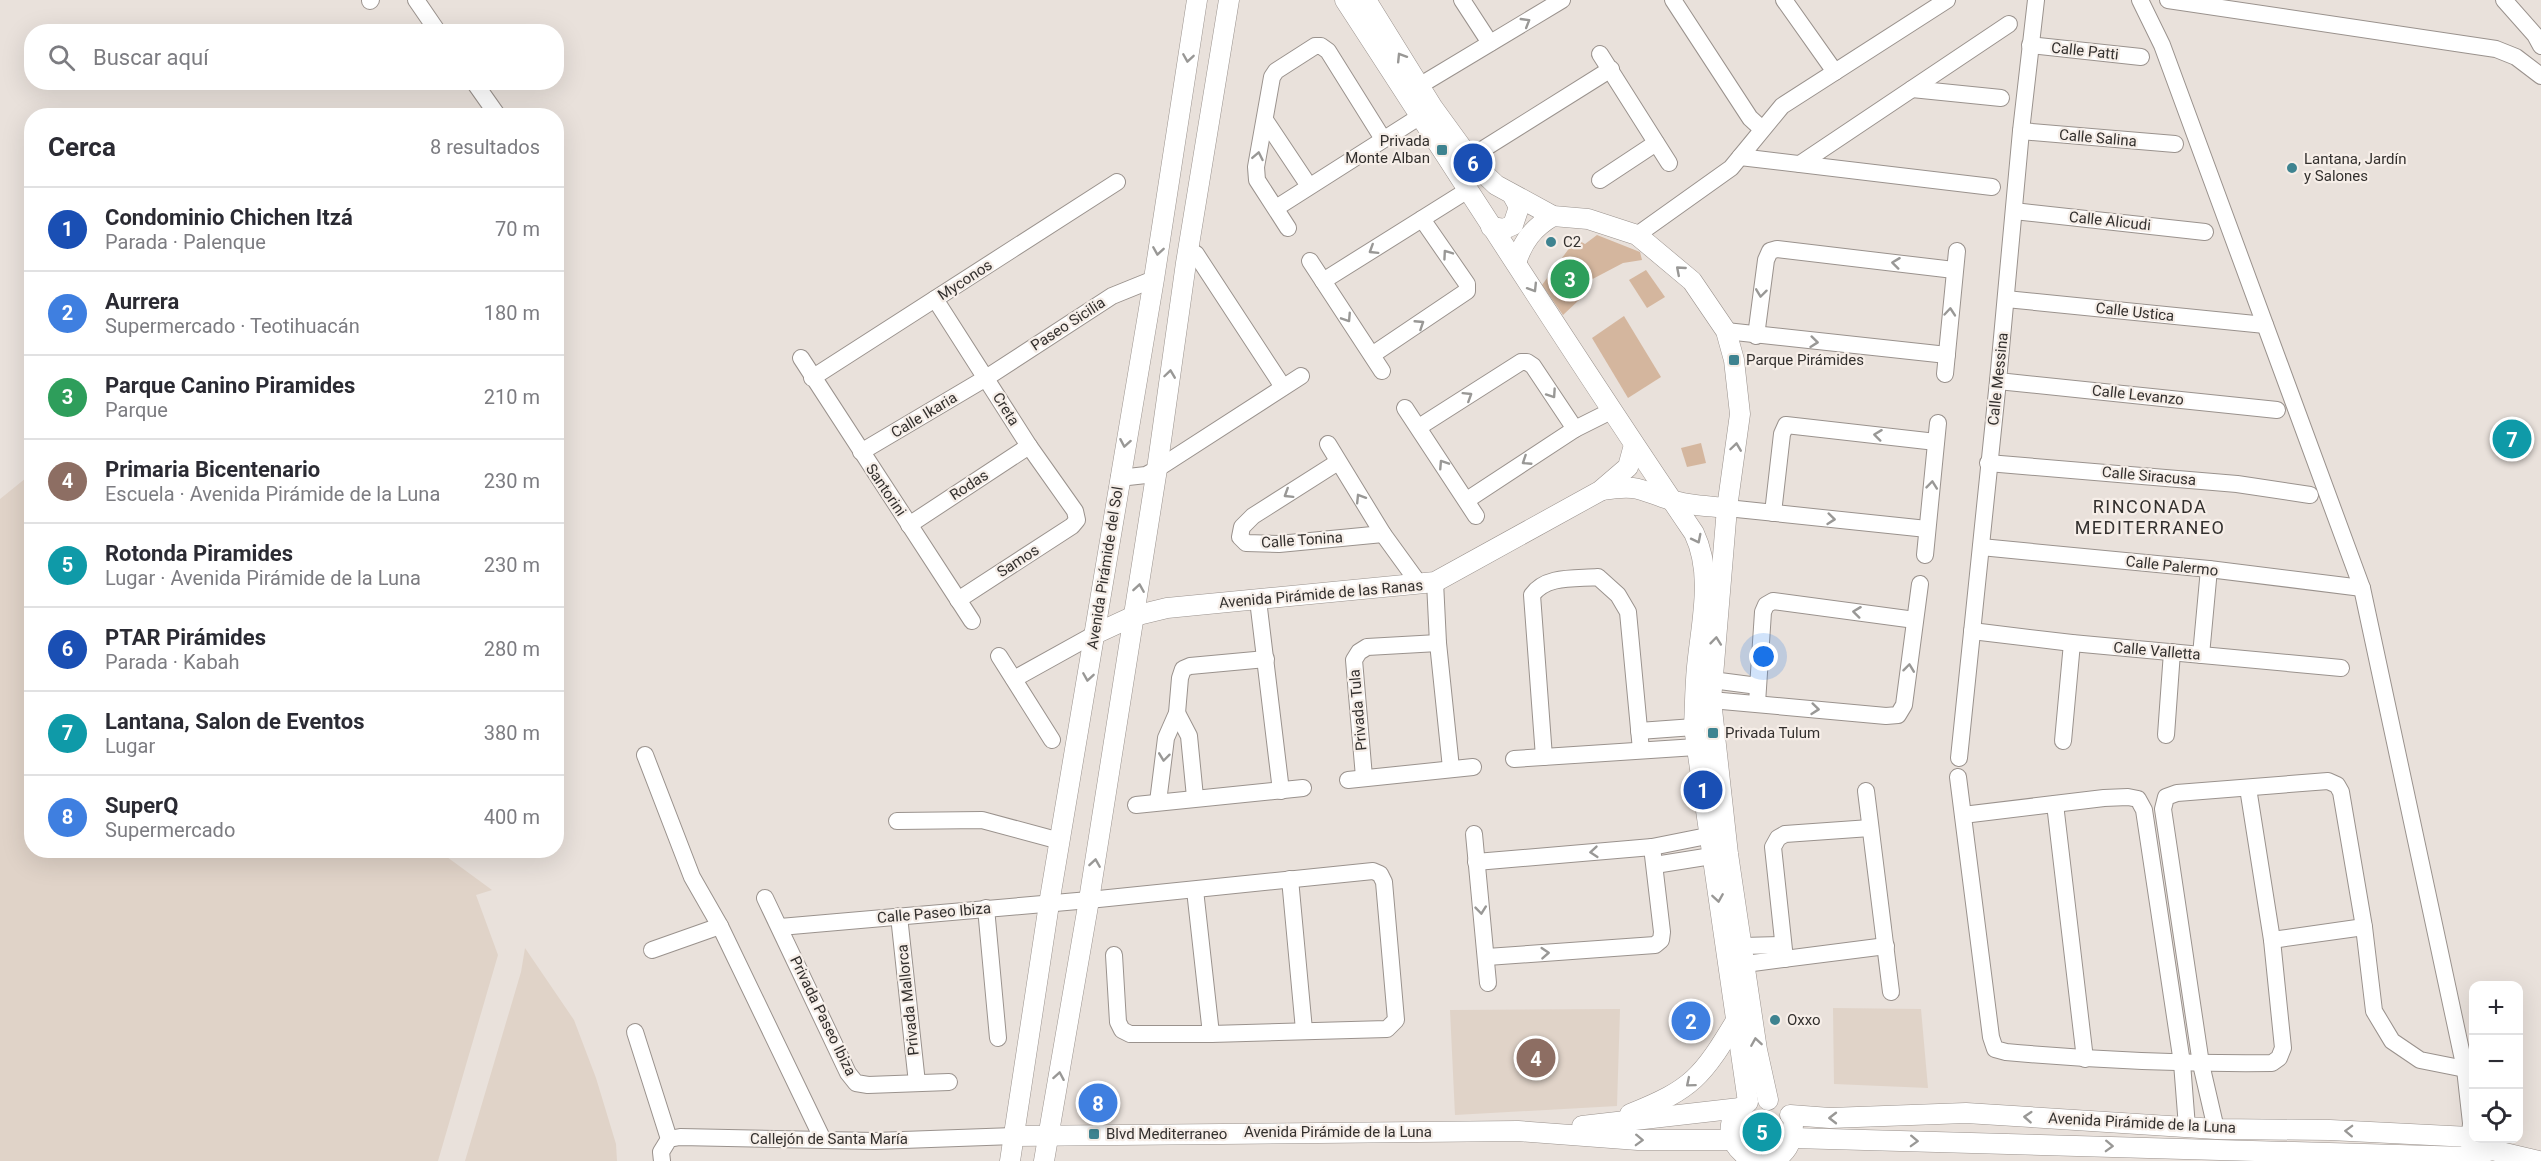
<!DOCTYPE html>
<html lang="es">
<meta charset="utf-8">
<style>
:root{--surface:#fff;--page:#f7f7f7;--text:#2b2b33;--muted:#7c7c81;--line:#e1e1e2;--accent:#db2777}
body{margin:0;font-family:Roboto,sans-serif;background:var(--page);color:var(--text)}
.controls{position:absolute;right:18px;bottom:18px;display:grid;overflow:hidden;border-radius:12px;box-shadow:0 6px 24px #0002}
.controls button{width:54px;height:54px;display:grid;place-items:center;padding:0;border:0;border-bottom:2px solid var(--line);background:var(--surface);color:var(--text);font:30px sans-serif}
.you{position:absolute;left:1764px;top:657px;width:21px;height:21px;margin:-15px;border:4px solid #fff;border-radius:50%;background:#1a73e8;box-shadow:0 0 0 9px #1a73e833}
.badge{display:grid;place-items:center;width:39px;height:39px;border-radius:50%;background:var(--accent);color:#fff;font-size:20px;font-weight:700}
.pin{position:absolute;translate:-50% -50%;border:3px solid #fff;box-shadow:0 2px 6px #0006}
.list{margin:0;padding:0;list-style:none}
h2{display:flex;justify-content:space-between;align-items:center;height:78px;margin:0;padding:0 24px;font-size:26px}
h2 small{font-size:20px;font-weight:400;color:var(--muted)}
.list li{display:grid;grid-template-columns:39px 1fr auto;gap:18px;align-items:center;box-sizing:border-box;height:84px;padding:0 24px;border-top:2px solid var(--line)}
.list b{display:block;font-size:22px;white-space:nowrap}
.list p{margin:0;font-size:20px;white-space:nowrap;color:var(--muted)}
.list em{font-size:20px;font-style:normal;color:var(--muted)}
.icon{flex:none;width:33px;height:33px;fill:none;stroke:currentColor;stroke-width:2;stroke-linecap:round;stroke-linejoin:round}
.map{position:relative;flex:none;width:2541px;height:1161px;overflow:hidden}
.search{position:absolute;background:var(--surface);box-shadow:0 6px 24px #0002;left:24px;top:24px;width:540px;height:66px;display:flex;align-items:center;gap:15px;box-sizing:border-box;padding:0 21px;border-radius:24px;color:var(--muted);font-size:22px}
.panel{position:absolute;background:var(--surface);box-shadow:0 6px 24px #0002;left:24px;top:108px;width:540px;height:750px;border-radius:24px}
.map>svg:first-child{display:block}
</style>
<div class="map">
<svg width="2541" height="1161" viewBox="0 0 2541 1161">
<rect width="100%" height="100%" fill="#e9e1db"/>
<!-- built -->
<g fill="#e0d3c8">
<polygon points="31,474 32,850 443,851 447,857 492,890 476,895 498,955 438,1161 0,1161 0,499"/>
<polygon points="525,948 574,1020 596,1078 616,1144 617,1161 465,1161 521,972"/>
<polygon points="1833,1008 1921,1009 1928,1088 1834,1084"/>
<polygon points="1620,1009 1617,1106 1455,1115 1450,1010"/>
</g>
<!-- green -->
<g fill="#d4b69e">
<polygon points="1597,235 1640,252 1642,260 1623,263 1585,283 1579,300 1563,315 1542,285 1576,239 1585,244"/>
<polygon points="1646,270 1665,297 1647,308 1629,280"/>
<polygon points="1624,316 1661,377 1628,398 1592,338"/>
<polygon points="1701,443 1706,463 1687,467 1681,448"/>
</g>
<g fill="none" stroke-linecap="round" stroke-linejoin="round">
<!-- minor casing -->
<g stroke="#9a928d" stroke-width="18">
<g id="minor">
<polyline points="416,0 438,32"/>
<polyline points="1462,0 1490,43"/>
<polyline points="1673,0 1750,118 1762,129"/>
<polyline points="1784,0 1835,72"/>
<polyline points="2140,0 2162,45 2362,588 2465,1069 2471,1123 2469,1150"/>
<polyline points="2168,0 2496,49 2516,57 2541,76"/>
<polyline points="2504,0 2535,35 2541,46"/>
<polyline points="370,1 371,0"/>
<polyline points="2030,45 2141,57"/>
<polyline points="1600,54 1669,163"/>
<polyline points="474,82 498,116"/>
<polyline points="1419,86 1562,0"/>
<polyline points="1912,89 2001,98"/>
<polyline points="1265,120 1309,186"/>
<polyline points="2021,131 2175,144"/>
<polyline points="1740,157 1992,187"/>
<polyline points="1469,158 1611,69"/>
<polyline points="1800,164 2009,24"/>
<polyline points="1600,180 1656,143"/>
<polyline points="1276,208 1430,110"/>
<polyline points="2014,211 2205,232"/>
<polyline points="1288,228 1257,180 1256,167 1272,77 1276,71 1315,46 1321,46 1328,51 1383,139"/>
<polyline points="1637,235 1731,168 1782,106 1947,0"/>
<polyline points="1188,249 1196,254 1283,387"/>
<polyline points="1310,261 1382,371"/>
<polyline points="1323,281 1468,190"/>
<polyline points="935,299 1029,446 1075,511 1077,520 1072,526 958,600"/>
<polyline points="2006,299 2265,325"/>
<polyline points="1726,331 1947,355"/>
<polyline points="1756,336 1766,260 1770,251 1777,249 1954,270"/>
<polyline points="1372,355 1467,291 1467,284 1422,219"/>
<polyline points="801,358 972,621"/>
<polyline points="1945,374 1957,251"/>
<polyline points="812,378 1117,182"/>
<polyline points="1998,381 2277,410"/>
<polyline points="1405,408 1476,516"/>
<polyline points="1419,427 1521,362 1527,362 1533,366 1575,429"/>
<polyline points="1328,444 1383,534 1420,585"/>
<polyline points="861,452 986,378 1112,296 1154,279"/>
<polyline points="1338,462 1253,516 1242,527 1240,537 1246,543 1279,544 1383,534"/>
<polyline points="1988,463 2237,484 2310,495"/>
<polyline points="1119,478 1146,475 1157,469 1301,376"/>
<polyline points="1467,500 1575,429 1613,410"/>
<polyline points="1727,508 1927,529"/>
<polyline points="1773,513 1782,434 1786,425 1936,442"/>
<polyline points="909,525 1029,446"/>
<polyline points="1981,547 2209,569 2362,588"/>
<polyline points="1925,555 1938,423"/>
<polyline points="1435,582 1438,643 1451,768"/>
<polyline points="1258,600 1281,791"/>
<polyline points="1972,631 2072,643 2341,668"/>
<polyline points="2201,655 2209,569"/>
<polyline points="999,656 1052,740"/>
<polyline points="1014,679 1095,634"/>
<polyline points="1712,680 1758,686"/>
<polyline points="1711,700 1886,716 1898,715 1904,705 1920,584"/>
<polyline points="1757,703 1763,612 1766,605 1773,601 1915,620"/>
<polyline points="1177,713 1189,736 1195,797"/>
<polyline points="1639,731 1694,727"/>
<polyline points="2166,735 2172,652"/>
<polyline points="2063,741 2072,643"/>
<polyline points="645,755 692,877 720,926 823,1140"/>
<path d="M1544 757 1532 595C1546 575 1576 579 1598 577L1618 595 1628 612 1641 750"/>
<polyline points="1959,758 1998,381 2021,131 2036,0"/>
<polyline points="1514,759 1696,747"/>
<polyline points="1364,777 1354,660 1359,652 1367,647 1438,643"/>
<path d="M1958 777 1991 1037 1995 1049 2006 1052C2095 1060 2183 1064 2272 1063L2279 1058 2283 1048 2272 940 2248 788"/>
<polyline points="1348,780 1473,767"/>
<polyline points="1866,791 1891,992"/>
<polyline points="1158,802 1166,738 1177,713 1180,678 1183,669 1190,666 1266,659"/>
<polyline points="2055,804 2085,1059"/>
<polyline points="1136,805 1303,788"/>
<polyline points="1963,815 2104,798 2128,797 2138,799 2144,810 2182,1063 2187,1127"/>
<polyline points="897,821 982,820 1060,841"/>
<polyline points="1474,834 1488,983"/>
<polyline points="1476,862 1652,847 1722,833"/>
<polyline points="1655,865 1724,854"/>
<polyline points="1290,879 1304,1030"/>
<polyline points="1195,890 1211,1034"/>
<polyline points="765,898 848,1073 856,1083 868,1085 949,1082"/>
<polyline points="986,908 998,1038"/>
<polyline points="899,916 917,1083"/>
<polyline points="780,927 1089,900 1373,871 1380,874 1384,882 1396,1020 1387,1029 1211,1034 1130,1034 1122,1030 1118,1022 1114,955"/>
<polyline points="2272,940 2364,927"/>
<polyline points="1742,946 1783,945"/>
<polyline points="652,950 720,926"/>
<polyline points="1487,957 1655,945 1661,940 1662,932 1652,847"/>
<polyline points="1785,959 1773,847 1778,838 1785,834 1870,828"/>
<polyline points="1745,964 1886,946"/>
<polyline points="635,1032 669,1139"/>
<polyline points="2216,1129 2201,1064 2163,809 2166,797 2177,793 2328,781 2337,785 2341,792 2364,927 2374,1011 2392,1041 2420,1060 2465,1069"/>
<polyline points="662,1161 661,1152 669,1139 680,1137 875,1141 1014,1136"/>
</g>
</g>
<!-- tertiary casing -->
<g stroke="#9a928d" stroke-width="21">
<g id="tertiary">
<path d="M1345 0C1461 178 1575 358 1694 533 1714 575 1701 623 1697 667 1695 687 1695 707 1694 727L1748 1102"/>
<polyline points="1366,0 1433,108 1473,163 1496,185 1553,216 1588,219 1637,235 1692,281 1726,331 1734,360 1740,414 1727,508 1711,700 1728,854 1757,1050 1768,1100"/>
<polyline points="1491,227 1504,229 1513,225 1519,207 1513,196"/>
<path d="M1516 263C1523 241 1533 228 1553 216"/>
<path d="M1603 490C1638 484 1640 490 1671 500 1688 506 1710 506 1727 508"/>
<polyline points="1095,634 1134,616 1167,608 1435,582 1600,491 1628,467 1634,445"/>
<path d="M1747 1103C1720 1122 1729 1147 1754 1161"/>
<path d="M1630 1114C1693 1089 1702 1077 1737 1019"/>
<polyline points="1790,1115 1830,1118 1966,1113 2216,1129 2330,1130 2470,1137 2492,1150 2539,1161"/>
<polyline points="1582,1126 1740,1108"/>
<polyline points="1014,1136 1518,1131 1638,1140 1732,1140"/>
<polyline points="1793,1138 2468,1157 2492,1150"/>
<polyline points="1010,1161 1049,904 1154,279 1197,0"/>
<polyline points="1044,1161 1089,900 1157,469 1186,263 1229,0"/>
<path d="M1769 1161C1786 1156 1793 1142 1793 1125"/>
</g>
</g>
<!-- minor -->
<use href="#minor" stroke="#fff" stroke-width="16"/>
<!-- tertiary -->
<use href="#tertiary" stroke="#fff" stroke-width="20"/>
</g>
<!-- one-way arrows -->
<defs><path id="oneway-chevron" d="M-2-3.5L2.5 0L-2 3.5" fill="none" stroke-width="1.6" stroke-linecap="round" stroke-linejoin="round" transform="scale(1.5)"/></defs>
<g stroke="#999896">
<use href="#oneway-chevron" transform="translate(1526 22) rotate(-31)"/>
<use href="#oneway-chevron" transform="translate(1401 57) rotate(-122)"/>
<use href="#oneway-chevron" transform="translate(1188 58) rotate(99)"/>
<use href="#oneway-chevron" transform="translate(1258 156) rotate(-79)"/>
<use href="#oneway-chevron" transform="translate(1373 250) rotate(148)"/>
<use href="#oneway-chevron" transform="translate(1158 251) rotate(99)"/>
<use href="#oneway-chevron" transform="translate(1447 254) rotate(-125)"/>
<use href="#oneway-chevron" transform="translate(1896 263) rotate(-173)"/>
<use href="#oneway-chevron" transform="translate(1680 270) rotate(-139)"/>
<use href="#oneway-chevron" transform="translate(1533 288) rotate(58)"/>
<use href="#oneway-chevron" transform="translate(1761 293) rotate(97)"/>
<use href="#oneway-chevron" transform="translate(1950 312) rotate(-85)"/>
<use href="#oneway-chevron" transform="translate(1347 318) rotate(57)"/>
<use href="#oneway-chevron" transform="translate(1420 324) rotate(-33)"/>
<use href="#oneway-chevron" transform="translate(1814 342) rotate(6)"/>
<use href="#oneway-chevron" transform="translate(1170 374) rotate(-82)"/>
<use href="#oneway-chevron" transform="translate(1552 394) rotate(56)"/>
<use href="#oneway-chevron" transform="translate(1468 396) rotate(-32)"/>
<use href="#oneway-chevron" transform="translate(1878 435) rotate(-173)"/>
<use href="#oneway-chevron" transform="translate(1125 443) rotate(100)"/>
<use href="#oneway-chevron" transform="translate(1736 447) rotate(-82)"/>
<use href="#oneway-chevron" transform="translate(1526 461) rotate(147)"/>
<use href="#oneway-chevron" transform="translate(1443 464) rotate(-123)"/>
<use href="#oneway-chevron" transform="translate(1932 485) rotate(-84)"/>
<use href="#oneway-chevron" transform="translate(1288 494) rotate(148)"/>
<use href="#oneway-chevron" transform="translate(1360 498) rotate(-122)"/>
<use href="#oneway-chevron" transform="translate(1831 519) rotate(6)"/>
<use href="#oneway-chevron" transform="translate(1697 539) rotate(63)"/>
<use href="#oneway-chevron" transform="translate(1139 588) rotate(-81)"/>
<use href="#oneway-chevron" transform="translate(1857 612) rotate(-173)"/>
<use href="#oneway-chevron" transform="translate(1716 641) rotate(-84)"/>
<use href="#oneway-chevron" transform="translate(1909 668) rotate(-83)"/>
<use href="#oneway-chevron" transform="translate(1088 677) rotate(99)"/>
<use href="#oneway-chevron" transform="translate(1815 709) rotate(6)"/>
<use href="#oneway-chevron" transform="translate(1164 757) rotate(97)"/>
<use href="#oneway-chevron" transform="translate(1594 852) rotate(175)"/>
<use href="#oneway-chevron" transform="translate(1095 863) rotate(-81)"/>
<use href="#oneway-chevron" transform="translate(1718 898) rotate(81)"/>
<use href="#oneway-chevron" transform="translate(1481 910) rotate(84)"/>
<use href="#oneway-chevron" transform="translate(1545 953) rotate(-4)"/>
<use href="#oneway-chevron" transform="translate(1756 1042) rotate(-99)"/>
<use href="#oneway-chevron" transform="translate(1059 1076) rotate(-80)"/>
<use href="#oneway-chevron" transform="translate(1690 1083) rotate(140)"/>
<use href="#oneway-chevron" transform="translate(2028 1117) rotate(-176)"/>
<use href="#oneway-chevron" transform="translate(1833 1118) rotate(-180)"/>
<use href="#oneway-chevron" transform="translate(2349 1131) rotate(-178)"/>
<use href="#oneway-chevron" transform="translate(1639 1140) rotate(2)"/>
<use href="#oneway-chevron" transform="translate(1914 1141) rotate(2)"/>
<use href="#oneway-chevron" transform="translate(2109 1146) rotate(2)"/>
</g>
<!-- markers -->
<g fill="#3e8390" stroke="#f6eee8" stroke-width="2">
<rect x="1436" y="144" width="12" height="12" rx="3"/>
<circle cx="2292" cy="168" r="6"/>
<circle cx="1551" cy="242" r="6"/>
<rect x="1728" y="354" width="12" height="12" rx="3"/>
<rect x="1707" y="727" width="12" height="12" rx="3"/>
<circle cx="1775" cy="1020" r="6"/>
<rect x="1088" y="1128" width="12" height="12" rx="3"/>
</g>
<g text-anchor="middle" stroke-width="4.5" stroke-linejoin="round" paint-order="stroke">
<!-- street labels -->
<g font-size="15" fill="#33302e" stroke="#f6eee8">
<text transform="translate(2085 51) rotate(6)" y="5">Calle Patti</text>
<text transform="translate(2098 138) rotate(5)" y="5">Calle Salina</text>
<text transform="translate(2110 221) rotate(6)" y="5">Calle Alicudi</text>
<text transform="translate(965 280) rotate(-33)" y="5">Myconos</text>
<text transform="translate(2135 312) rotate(6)" y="5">Calle Ustica</text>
<text transform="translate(1068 324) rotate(-33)" y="5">Paseo Sicilia</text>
<text transform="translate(1998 379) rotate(-84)" y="5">Calle Messina</text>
<text transform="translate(2138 395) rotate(6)" y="5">Calle Levanzo</text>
<text transform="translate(1006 409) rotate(58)" y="5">Creta</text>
<text transform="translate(924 415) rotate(-31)" y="5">Calle Ikaria</text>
<text transform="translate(2149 476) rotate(5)" y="5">Calle Siracusa</text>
<text transform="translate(969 485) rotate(-33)" y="5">Rodas</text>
<text transform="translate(886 490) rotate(56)" y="5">Santorini</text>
<text transform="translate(1302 540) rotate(-4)" y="5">Calle Tonina</text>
<text transform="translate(1018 561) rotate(-33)" y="5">Samos</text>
<text transform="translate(2172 566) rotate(6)" y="5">Calle Palermo</text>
<text transform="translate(1105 568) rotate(-81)" y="5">Avenida Pirámide del Sol</text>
<text transform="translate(1321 594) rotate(-5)" y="5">Avenida Pirámide de las Ranas</text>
<text transform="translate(2157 651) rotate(5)" y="5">Calle Valletta</text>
<text transform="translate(1358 710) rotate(-95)" y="5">Privada Tula</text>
<text transform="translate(934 913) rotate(-5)" y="5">Calle Paseo Ibiza</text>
<text transform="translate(908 1000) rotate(-96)" y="5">Privada Mallorca</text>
<text transform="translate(823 1016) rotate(64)" y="5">Privada Paseo Ibiza</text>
<text transform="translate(2142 1123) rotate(3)" y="5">Avenida Pirámide de la Luna</text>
<text x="1338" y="1137">Avenida Pirámide de la Luna</text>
<text x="829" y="1144">Callejón de Santa María</text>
</g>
<!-- poi labels -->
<g font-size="15" fill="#33302e" stroke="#f6eee8" text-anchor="start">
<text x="1430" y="146" text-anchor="end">Privada<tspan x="1430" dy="17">Monte Alban</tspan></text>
<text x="2304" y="164">Lantana, Jardín<tspan x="2304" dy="17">y Salones</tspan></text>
<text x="1563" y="247">C2</text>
<text x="1746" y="365">Parque Pirámides</text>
<text x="1725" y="738">Privada Tulum</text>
<text x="1787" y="1025">Oxxo</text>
<text x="1106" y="1139">Blvd Mediterraneo</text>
</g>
<!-- quarter labels -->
<g font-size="18" letter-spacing="1.5" fill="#33302e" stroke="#f6eee8">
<text x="2150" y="513">RINCONADA<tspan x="2150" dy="21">MEDITERRANEO</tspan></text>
</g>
</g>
</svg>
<div class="controls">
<button>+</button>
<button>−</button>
<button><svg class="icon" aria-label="locate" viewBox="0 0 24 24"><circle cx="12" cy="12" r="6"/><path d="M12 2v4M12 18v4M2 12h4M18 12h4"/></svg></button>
</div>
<div class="you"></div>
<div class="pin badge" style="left:1703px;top:790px;background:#1a4fb4">1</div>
<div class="pin badge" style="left:1691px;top:1021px;background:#3f7fe0">2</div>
<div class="pin badge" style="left:1570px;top:279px;background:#2e9e5b">3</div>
<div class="pin badge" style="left:1536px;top:1058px;background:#8d6e63">4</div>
<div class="pin badge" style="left:1762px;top:1132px;background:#0f9aa8">5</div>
<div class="pin badge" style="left:1473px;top:163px;background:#1a4fb4">6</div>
<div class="pin badge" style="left:2512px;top:439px;background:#0f9aa8">7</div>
<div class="pin badge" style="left:1098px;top:1103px;background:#3f7fe0">8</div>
<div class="search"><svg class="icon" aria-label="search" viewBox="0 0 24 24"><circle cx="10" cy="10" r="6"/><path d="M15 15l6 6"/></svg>Buscar aquí</div>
<section class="panel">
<h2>Cerca<small>8 resultados</small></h2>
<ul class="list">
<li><span class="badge" style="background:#1a4fb4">1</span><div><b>Condominio Chichen Itzá</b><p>Parada · Palenque</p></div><em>70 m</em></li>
<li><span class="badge" style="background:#3f7fe0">2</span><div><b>Aurrera</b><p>Supermercado · Teotihuacán</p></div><em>180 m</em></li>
<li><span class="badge" style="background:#2e9e5b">3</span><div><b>Parque Canino Piramides</b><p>Parque</p></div><em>210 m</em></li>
<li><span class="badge" style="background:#8d6e63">4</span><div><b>Primaria Bicentenario</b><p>Escuela · Avenida Pirámide de la Luna</p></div><em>230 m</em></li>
<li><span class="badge" style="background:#0f9aa8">5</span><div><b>Rotonda Piramides</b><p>Lugar · Avenida Pirámide de la Luna</p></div><em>230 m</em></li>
<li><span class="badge" style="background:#1a4fb4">6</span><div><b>PTAR Pirámides</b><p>Parada · Kabah</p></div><em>280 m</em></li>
<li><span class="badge" style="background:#0f9aa8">7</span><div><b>Lantana, Salon de Eventos</b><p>Lugar</p></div><em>380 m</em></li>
<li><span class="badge" style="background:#3f7fe0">8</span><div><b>SuperQ</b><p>Supermercado</p></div><em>400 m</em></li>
</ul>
</section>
</div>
